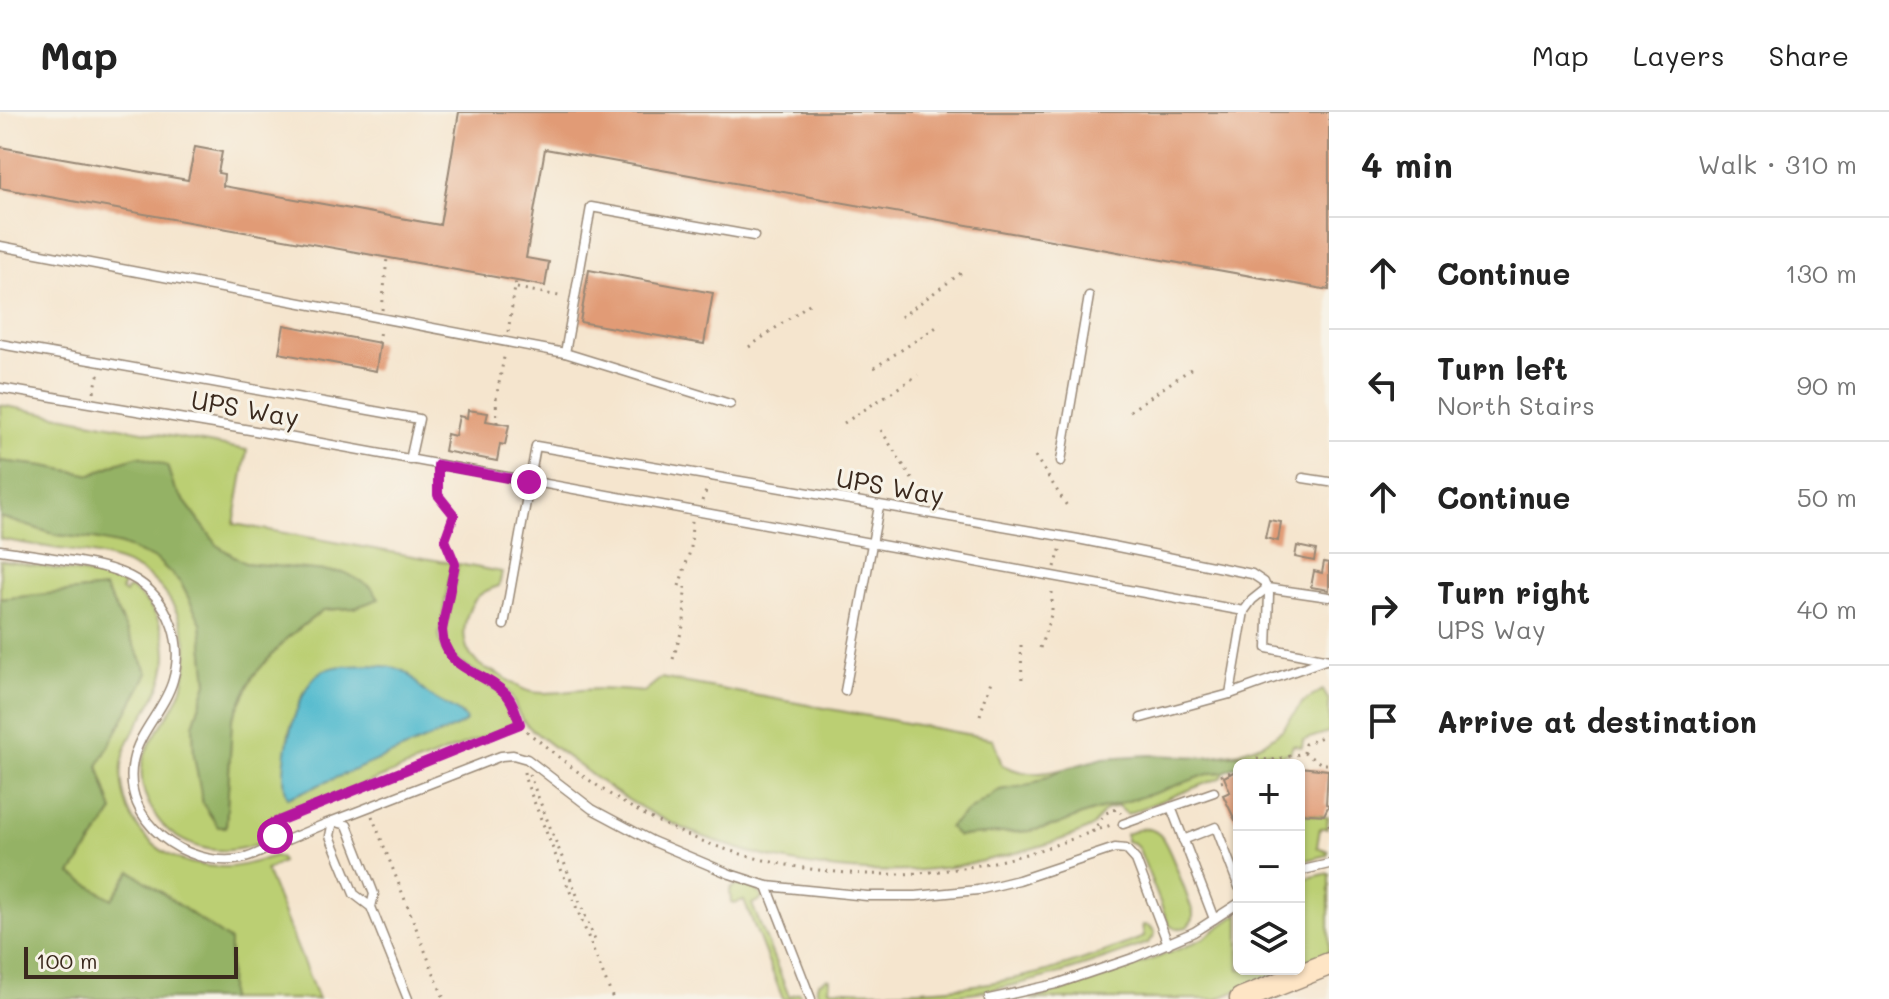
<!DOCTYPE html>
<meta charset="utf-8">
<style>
:root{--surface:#fff;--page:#f6f6f6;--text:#222;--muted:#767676;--line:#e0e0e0}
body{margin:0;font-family:Mali,sans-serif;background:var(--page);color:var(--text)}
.controls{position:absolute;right:24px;bottom:24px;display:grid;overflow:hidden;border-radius:12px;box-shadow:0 2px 6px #0004}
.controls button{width:72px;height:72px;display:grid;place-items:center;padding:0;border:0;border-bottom:2px solid var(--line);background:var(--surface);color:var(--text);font:40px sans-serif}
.scale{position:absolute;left:24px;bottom:20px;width:214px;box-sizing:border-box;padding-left:8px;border:4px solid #3b2a1e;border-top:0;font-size:22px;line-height:28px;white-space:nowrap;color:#3b2a1e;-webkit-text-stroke:6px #f7f3e8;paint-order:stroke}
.stop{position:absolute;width:24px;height:24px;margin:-18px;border:6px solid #b5179e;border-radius:50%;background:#fff}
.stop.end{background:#b5179e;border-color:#fff;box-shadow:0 2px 8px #0008}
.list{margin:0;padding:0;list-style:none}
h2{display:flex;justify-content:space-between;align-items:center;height:104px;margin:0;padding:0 32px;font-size:34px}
h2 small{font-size:26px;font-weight:400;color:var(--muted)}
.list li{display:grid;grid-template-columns:52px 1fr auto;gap:24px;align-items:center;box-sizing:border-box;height:112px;padding:0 32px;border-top:2px solid var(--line)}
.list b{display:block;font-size:30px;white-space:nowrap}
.list p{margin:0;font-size:26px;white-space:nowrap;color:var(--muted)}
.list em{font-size:26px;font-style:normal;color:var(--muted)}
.icon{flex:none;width:44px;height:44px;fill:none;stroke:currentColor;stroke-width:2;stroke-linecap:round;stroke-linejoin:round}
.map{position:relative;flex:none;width:1329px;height:887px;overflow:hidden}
header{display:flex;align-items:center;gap:48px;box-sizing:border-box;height:112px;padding:0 40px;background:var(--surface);border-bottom:2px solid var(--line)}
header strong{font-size:38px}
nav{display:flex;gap:44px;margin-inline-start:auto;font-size:28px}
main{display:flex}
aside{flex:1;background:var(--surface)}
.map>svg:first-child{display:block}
</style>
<header>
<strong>Map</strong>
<nav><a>Map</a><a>Layers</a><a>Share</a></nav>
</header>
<main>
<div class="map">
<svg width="1329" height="887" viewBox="0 0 1329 887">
<rect width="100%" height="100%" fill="#f7f3e8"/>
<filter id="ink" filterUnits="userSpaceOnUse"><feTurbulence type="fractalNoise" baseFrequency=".0125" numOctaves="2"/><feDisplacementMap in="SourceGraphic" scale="16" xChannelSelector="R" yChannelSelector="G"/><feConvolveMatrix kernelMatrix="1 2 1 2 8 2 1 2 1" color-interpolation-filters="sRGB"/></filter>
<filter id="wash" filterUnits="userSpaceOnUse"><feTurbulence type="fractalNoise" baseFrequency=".006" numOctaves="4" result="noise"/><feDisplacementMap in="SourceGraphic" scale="32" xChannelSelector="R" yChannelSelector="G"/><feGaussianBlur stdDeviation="1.8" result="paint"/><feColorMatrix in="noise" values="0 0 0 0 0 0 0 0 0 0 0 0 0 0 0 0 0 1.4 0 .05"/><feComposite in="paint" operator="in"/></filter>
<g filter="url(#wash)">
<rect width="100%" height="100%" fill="#f5e5ce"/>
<!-- green -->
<g fill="#bbcf73" stroke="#7b7c48" stroke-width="2" fill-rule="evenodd">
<path d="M0 293 247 338 234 412 452 451 439 524 443 539 449 548 457 555 501 581 507 588 516 612 268 710 273 726C262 731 251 735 238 737 206 743 170 729 154 701 145 687 140 670 142 654 147 623 176 602 183 572 189 548 188 523 177 501 155 453 114 445 67 438 44 435 22 431 0 427V405L57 423 94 427 121 432 156 447 181 471 201 510 207 571 193 613 194 644 203 692 226 714 232 608 253 564 287 526 323 498 354 496 275 454 245 451 218 434 174 375 167 354 119 350 92 363 44 354 0 349ZM321 560 407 561 425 581 445 594 463 603V612L288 686 284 667 289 620 302 584 312 569Z"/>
<path d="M0 448 100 464 115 468 124 473 121 478 125 481 127 477 130 476C166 500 176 546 155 584 145 604 129 621 124 643 119 661 122 680 128 697 145 739 185 756 227 755 245 755 258 748 275 744L281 747 282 750 266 758 318 887H229V829L131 760 112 787 71 762 113 699 98 654 148 561 105 476 0 487Z"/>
<path d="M458 452 502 460 499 474C483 479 474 484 468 501 461 521 463 543 483 555 488 558 495 560 500 563 511 569 520 578 532 580 549 583 565 579 582 578 602 576 623 578 644 580L661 566 993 627 1002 653C1027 664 1038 663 1064 657L1030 673 1000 678 965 701 950 715 958 724 1030 719 1057 713 1084 702 1211 661 1224 660 1222 665 1127 702 1118 694C1114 696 1109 696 1106 698 1099 702 1097 712 1090 716 1064 729 1020 740 991 747 880 775 754 754 653 702 626 688 601 671 577 652 562 641 536 623 524 610 516 601 515 588 507 578L458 549 451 541 447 532 445 523Z"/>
<polygon points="1323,578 1329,589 1329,620 1303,628 1302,635 1293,633 1290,641 1277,644 1268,640 1205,645 1240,640 1264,631 1282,618 1303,590"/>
<polygon points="1299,701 1328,705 1327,716 1320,716 1317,735 1328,739 1327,743 1299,750"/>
<path d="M1143 716C1150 717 1155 718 1160 723 1171 735 1186 783 1193 800V807L1187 815 1176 817 1169 813 1139 737 1133 731 1126 729V722Z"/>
<polygon points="1329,761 1329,841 1299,853 1299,768"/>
<path d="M738 773C748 774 760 775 762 787L752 792 789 884 799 881 802 887H783L744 788 734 791 731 790 730 779 732 775Z"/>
<polygon points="1239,801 1239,857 1290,857 1217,887 1031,887 1065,878 1109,864 1187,834 1204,826"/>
<path d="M1142 813 1150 814 1155 820 1153 826 1148 831C1084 855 1021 876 953 883 910 887 867 887 824 887 818 883 815 878 818 871L827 866 830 867 829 877C900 882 970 878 1039 861 1075 852 1110 838 1144 825Z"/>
</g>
<!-- forest -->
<g fill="#94b265" stroke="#686e42" stroke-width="2">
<polygon points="139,344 167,354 174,375 218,434 245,451 346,461 371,475 379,487 354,496 323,498 287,526 253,564 232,608 226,715 218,715 203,692 194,644 193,613 207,571 201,511 181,471 156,447 121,433 94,427 57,423 0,405 0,349 44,354 92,363 119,350"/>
<polygon points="105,476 148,561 98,654 113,699 71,762 112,787 131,759 230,829 229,887 0,887 0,487"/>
<polygon points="1268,640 1224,660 1211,661 1158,680 1084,702 1057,713 1030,719 958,724 949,715 965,701 1000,678 1030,673 1064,657 1103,646 1149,643 1205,645"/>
</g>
<!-- water -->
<path fill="#51bace" stroke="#467276" stroke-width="2" d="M370 553C382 554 397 554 407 561 414 566 419 575 425 580 437 591 461 597 466 609L463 612 288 686C275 661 296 575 321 560 335 552 355 554 370 553Z"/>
<g id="blocks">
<!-- building -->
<g fill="#e19b76">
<polygon points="459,0 1329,0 1329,178 545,37 526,146 549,150 545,174 0,76 0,35 188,68 195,35 222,40 218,61 224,62 223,74 440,113"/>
<polygon points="589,158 713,181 704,232 580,210"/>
<polygon points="284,213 380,231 376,259 279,241"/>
<polygon points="468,298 488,301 486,309 509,313 505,333 500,332 497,349 444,339 447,322 455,324 459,304 467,306"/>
<polygon points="1269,408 1281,410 1278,429 1265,426"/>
<polygon points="1297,434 1316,438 1314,449 1295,445"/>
<polygon points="1324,450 1329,451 1329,478 1311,475 1314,459 1322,461"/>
<polygon points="1299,655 1328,658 1326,692 1329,693 1324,703 1299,701"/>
<polygon points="1239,657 1239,707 1235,708 1223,683 1230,680 1224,665"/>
</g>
</g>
</g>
<g filter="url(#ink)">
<use href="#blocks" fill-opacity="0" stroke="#988876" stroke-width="2"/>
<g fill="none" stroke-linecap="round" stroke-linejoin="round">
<!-- service casing -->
<g stroke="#988876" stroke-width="11">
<g id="service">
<polyline points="0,134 565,241 730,292"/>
<polyline points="0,232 419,307 410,348"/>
<polyline points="565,241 591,95 754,124"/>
<polyline points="0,276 250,318 1244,499"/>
<polyline points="1061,349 1089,184"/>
<polyline points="1303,366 1329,370"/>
<path d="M0 438C22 441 44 444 66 448 113 455 154 463 172 514 178 531 178 551 173 568 165 597 139 619 133 649 121 710 185 756 241 747 253 745 264 738 275 733 292 726 308 719 325 712 383 689 442 667 501 644L513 643 527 647 592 697 652 729 730 762 767 774 867 784H916L978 778 1019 768 1115 736 1126 737 1136 748 1168 832"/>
<polyline points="1267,476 1252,488 1244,499 1230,582 1325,548"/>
<polyline points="1267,476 1329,485"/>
<polyline points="504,513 536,334 1078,427 1252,462 1264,470 1269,482 1267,536 1329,548"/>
<polyline points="845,579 879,394"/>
<polyline points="1141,606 1230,582"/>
<polyline points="1171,695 1214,807"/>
<polyline points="1123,712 1214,680"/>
<polyline points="1183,728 1216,715 1239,775"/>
<polyline points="1299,759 1329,752"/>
<polyline points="767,774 811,887"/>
<polyline points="371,795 354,782 330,724 333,709 347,713 374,782 371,795 408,887"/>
<polyline points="989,887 1056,872 1133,846 1194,820 1239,791"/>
</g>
</g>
<!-- secondary casing -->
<g stroke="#988876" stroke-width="25">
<polyline id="secondary" points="1241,887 1329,852"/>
</g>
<!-- path -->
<g stroke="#988876" stroke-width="3" stroke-dasharray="2 6" stroke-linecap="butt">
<polyline points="517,176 564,185"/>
<polyline points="382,198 387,146"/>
<polyline points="901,205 961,161"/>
<polyline points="508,220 516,169"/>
<polyline points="378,231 380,217"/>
<polyline points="749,235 812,190"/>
<polyline points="874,256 941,212"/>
<polyline points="94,280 99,260"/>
<polyline points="1130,299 1195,254"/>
<polyline points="497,311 496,287 505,240"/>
<polyline points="844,311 918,263"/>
<polyline points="881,318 912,367"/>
<polyline points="1035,344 1067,394"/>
<path d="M438 363V383L454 403 445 428C448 435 453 443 455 450 456 456 453 463 452 468 448 488 436 522 447 539 461 562 493 565 509 586 515 594 515 606 521 613 527 621 537 627 544 633 563 649 582 663 602 677 712 752 854 779 984 752 1028 744 1069 728 1111 713"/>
<polyline points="702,389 708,374"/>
<polyline points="1055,455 1061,435"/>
<polyline points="679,474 691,436 692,408"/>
<polyline points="1021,533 1022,571"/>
<polyline points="1040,536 1052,500 1052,474"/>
<polyline points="673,547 684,511 685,475"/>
<polyline points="1329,578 1329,585"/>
<polyline points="980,603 992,566"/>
<polyline points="1304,641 1305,632 1329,622"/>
<polyline points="1242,653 1257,647 1272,648 1304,641 1322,652 1329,652"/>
<polyline points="524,660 525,667 613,887"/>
<polyline points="529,662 596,831"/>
<polyline points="1221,670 1224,669 1222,663 1234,659 1239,655"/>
<polyline points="372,704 444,887"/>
<polyline points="1329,712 1329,715"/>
<polyline points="1092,720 1106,701 1117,697 1121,701"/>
<polyline points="274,721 271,712 520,612"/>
</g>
<!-- service -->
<use href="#service" stroke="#fff" stroke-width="8"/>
<!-- secondary -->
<use href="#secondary" stroke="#fee5c5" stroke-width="22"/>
</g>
</g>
<g fill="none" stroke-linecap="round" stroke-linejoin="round" filter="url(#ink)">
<!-- route -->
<path stroke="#b5179e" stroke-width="10" d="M275 724 271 712 520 612C516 602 514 591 507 583 484 558 444 560 442 518L455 452 445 428 454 403 438 383V353L529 370"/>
</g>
<g text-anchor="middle" stroke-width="6" stroke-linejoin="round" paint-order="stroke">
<!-- street labels -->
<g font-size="26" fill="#3b2a1e" stroke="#f7f3e8">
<text transform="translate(245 297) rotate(10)" y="9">UPS Way</text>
<text transform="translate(890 375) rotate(10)" y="9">UPS Way</text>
</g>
</g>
</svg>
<div class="controls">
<button>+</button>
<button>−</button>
<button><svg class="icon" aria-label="layers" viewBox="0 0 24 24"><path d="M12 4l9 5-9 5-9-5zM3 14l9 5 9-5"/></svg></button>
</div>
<div class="scale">100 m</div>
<div class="stop" style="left:275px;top:724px"></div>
<div class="stop end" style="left:529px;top:370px"></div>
</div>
<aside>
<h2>4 min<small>Walk · 310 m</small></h2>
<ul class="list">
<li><svg class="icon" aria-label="ahead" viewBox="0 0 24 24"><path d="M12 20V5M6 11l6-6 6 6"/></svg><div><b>Continue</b></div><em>130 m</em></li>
<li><svg class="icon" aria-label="left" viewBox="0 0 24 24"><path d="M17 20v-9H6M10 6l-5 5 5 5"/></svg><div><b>Turn left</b><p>North Stairs</p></div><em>90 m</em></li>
<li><svg class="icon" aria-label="ahead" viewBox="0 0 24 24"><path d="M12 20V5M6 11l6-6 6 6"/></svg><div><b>Continue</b></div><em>50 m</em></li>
<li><svg class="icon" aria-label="right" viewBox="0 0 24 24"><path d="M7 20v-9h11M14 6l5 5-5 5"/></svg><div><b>Turn right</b><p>UPS Way</p></div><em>40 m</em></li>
<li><svg class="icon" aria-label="arrive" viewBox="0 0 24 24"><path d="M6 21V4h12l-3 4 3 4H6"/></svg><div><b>Arrive at destination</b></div></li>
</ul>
</aside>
</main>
